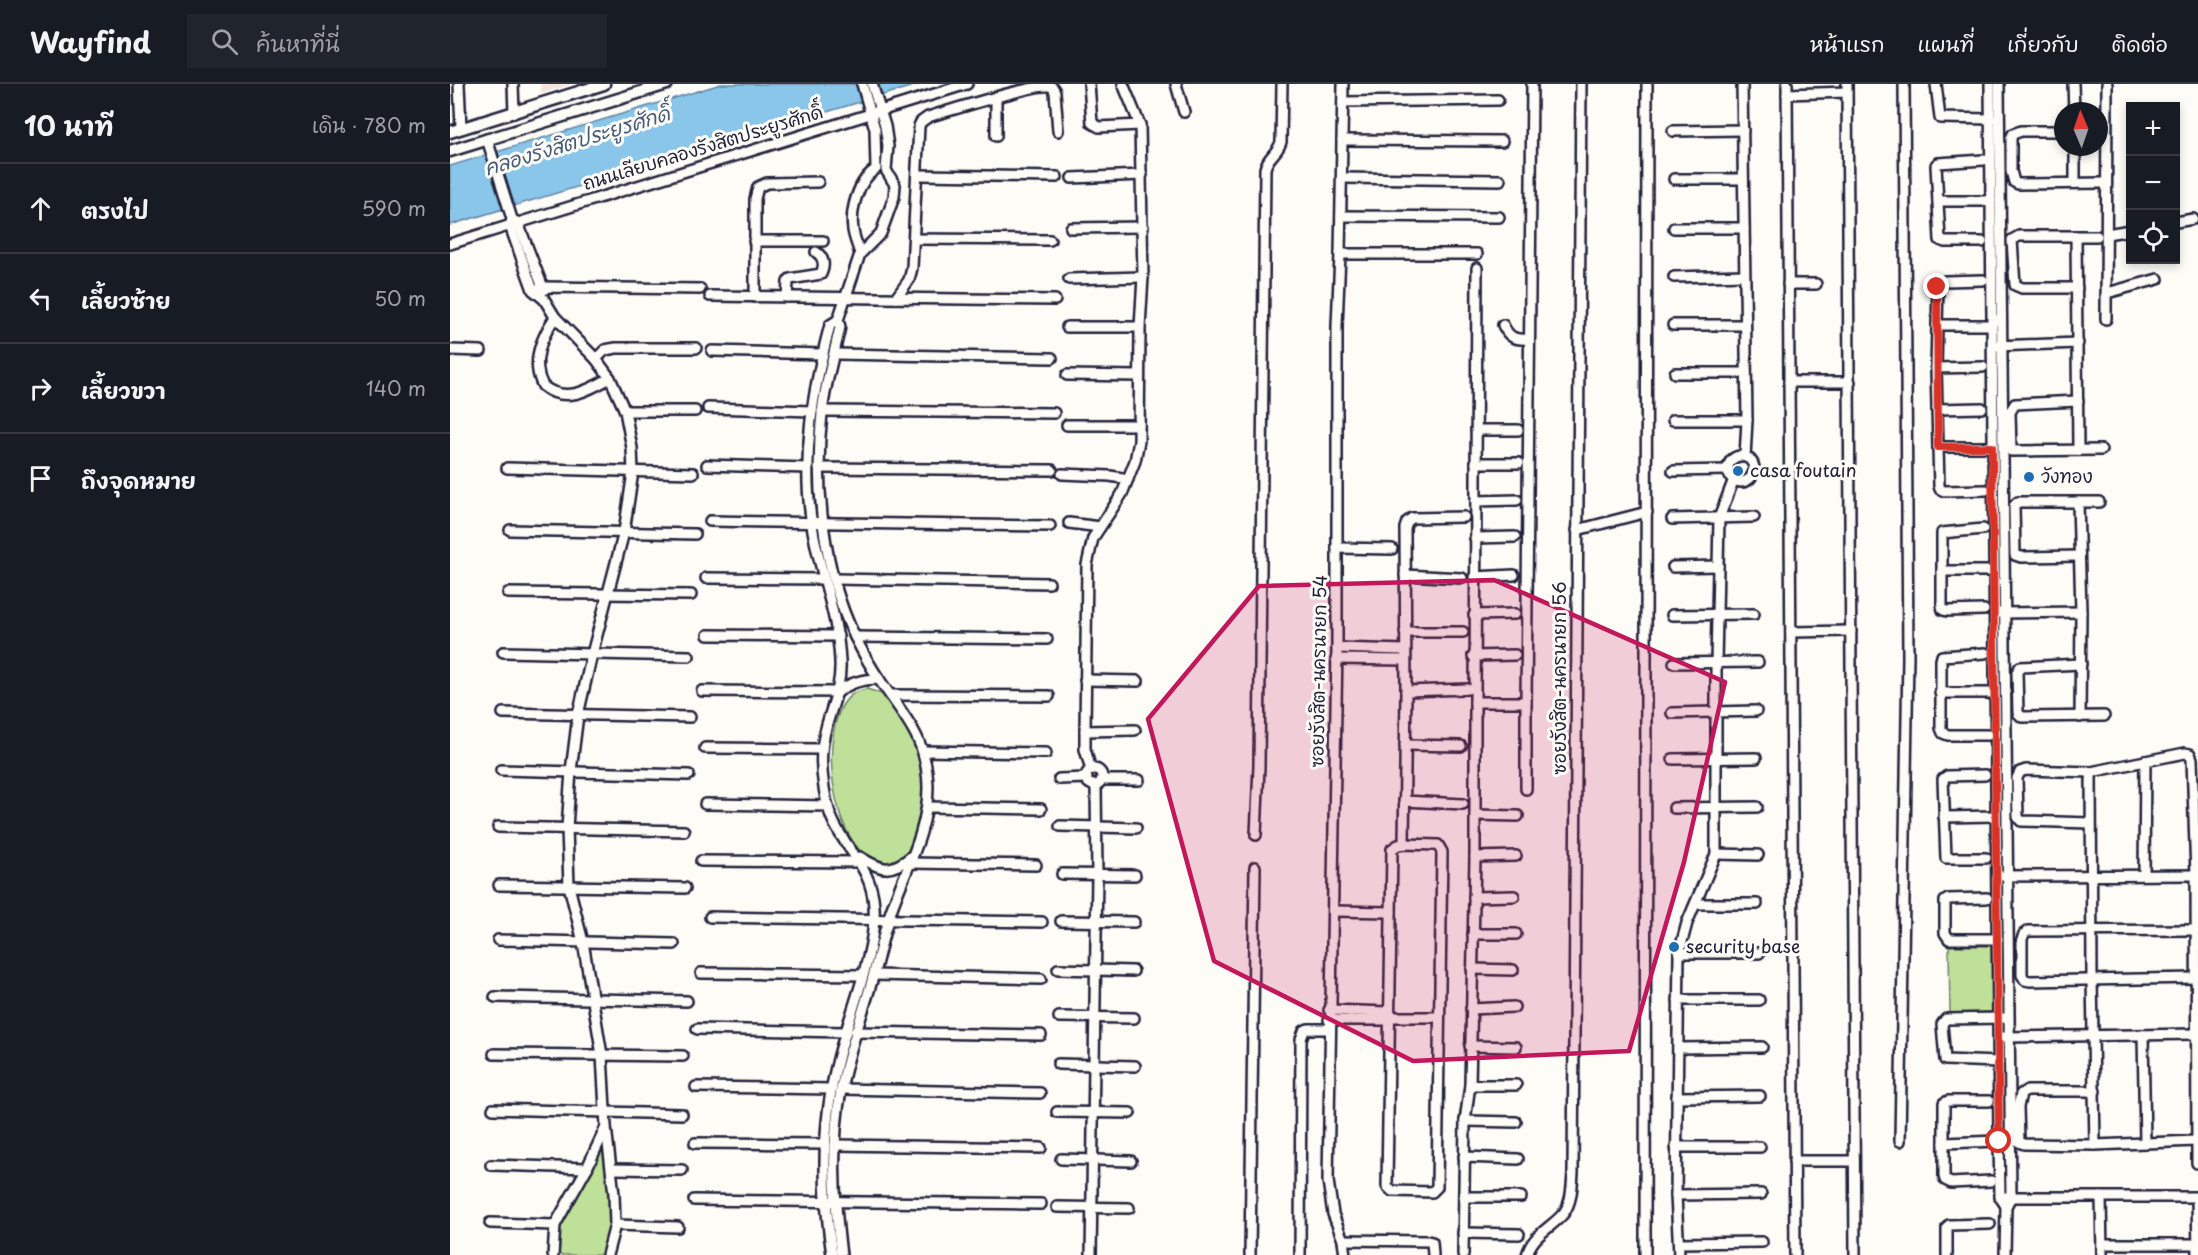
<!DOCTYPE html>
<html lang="th">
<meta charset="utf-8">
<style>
:root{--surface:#171b24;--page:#20242c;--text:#f1f3f6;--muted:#9ea1a6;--line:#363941}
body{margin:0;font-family:"Playpen Sans","Playpen Sans Thai",sans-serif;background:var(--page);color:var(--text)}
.controls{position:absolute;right:18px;top:18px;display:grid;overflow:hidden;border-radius:0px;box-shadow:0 3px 9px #0003}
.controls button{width:54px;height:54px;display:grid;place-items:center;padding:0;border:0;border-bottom:2px solid var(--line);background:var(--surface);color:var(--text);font:30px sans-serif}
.compass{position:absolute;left:1604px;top:18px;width:54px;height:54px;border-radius:50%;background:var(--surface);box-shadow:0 3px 9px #0003;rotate:358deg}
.stop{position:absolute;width:18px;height:18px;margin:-14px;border:4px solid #d93025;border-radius:50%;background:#fff}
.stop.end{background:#d93025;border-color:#fff;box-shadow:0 2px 6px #0008}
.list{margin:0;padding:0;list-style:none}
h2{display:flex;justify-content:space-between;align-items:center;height:78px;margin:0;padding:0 24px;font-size:26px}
h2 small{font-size:20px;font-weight:400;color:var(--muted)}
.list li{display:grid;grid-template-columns:39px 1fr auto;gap:18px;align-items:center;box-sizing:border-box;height:90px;padding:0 24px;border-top:2px solid var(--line)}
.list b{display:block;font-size:22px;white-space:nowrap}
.list em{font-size:20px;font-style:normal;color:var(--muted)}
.icon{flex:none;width:33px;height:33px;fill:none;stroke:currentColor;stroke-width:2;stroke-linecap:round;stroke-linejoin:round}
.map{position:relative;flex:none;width:1748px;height:1171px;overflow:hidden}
header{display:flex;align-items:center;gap:36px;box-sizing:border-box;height:84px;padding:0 30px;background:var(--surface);border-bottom:2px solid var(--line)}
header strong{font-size:28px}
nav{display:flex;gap:33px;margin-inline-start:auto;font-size:21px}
.search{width:420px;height:54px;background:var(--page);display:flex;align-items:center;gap:15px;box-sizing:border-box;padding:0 21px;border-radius:0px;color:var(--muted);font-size:22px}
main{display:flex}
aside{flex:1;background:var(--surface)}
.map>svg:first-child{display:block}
</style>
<header>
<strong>Wayfind</strong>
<div class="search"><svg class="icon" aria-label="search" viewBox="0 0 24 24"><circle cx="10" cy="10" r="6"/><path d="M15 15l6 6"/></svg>ค้นหาที่นี่</div>
<nav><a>หน้าแรก</a><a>แผนที่</a><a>เกี่ยวกับ</a><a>ติดต่อ</a></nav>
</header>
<main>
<aside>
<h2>10 นาที<small>เดิน · 780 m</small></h2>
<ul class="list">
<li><svg class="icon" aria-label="ahead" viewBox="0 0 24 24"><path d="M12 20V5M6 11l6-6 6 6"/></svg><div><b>ตรงไป</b></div><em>590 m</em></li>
<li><svg class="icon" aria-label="left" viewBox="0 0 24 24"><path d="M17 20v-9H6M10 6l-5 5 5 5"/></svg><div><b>เลี้ยวซ้าย</b></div><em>50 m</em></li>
<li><svg class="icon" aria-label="right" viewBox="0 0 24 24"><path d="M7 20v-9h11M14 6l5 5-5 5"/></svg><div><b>เลี้ยวขวา</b></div><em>140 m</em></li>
<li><svg class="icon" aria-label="arrive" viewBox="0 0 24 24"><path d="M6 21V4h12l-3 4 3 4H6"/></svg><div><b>ถึงจุดหมาย</b></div></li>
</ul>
</aside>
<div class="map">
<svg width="1748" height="1171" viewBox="0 0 1748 1171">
<rect width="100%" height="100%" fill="#fdfcf7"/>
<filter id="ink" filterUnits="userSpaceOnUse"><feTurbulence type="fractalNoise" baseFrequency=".0167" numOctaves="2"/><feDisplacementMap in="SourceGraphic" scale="12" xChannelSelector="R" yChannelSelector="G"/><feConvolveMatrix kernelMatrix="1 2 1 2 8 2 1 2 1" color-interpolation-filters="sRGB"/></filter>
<g filter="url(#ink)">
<!-- built -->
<polygon fill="#f6e3df" points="91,0 121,0 91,10"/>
<!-- green -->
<g fill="#bee099" stroke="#70816a" stroke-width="1.5">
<path d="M417 605C422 607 430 608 434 612 443 619 465 660 468 671 470 680 473 689 473 698 474 720 469 772 442 778 383 790 361 636 404 609 408 607 413 606 417 605Z"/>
<polygon points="1499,862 1541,862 1543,928 1500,929"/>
<polygon points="156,1056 166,1088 159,1171 105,1171 106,1150 112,1135 141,1087"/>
</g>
<!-- water -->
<polygon fill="#89c6e9" stroke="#6084a3" stroke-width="1.5" points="271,0 470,0 0,141 0,82"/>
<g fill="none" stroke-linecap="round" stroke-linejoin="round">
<!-- minor casing -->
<g stroke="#22223b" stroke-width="14">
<g id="minor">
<polyline points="9,0 11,44"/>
<polyline points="63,0 64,29"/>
<polyline points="639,0 642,39 649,43 690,41"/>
<polyline points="726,0 734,28"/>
<polyline points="893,0 890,170 887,242 887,564 878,1097 883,1130 893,1156 895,1171"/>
<polyline points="1292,0 1297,336 1295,373"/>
<polyline points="1337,0 1345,1171"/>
<polyline points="1397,0 1405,1171"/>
<polyline points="1486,0 1490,34 1541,35"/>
<polyline points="1540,0 1549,1057 1550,1113 1556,1122"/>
<polyline points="1549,0 1561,1113 1556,1122 1555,1171"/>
<polyline points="1623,0 1624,27"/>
<polyline points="1337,10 1397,8"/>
<polyline points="546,13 546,52"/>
<polyline points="893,18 1048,16"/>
<polyline points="1223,47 1293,46"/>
<polyline points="1613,47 1571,47 1563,50 1561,54 1561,87 1564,98 1568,100 1652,99"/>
<polyline points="37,55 62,135 60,142 83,206 94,215 105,233 146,275 160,294 175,327 182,364 183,388 174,448 142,570 128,631 121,687 117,744 119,802 133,858 152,971 156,1043 164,1110 165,1141 157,1171"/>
<polyline points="892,56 1052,57"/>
<polyline points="1625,63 1625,99"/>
<polyline points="468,91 607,93"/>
<polyline points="622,94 692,91"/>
<polyline points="892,94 1050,96"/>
<polyline points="1224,95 1293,95"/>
<polyline points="1488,117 1541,117"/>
<polyline points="891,132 1049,133"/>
<polyline points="65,137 68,139 94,206"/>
<polyline points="1726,138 1743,135"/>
<polyline points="621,144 693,143"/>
<polyline points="1224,144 1294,144"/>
<polyline points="1657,150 1680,146"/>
<polyline points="1626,152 1628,366"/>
<polyline points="464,155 600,156"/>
<polyline points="304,157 373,157"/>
<polyline points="1532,158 1495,158 1490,156 1486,81 1488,79 1534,76"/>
<polyline points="0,160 517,0"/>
<path d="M410 170C408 162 404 154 403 146 400 126 408 96 426 85L425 45 412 0"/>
<polyline points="890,170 1027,170"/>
<polyline points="1224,193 1294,191"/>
<polyline points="619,195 693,193"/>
<polyline points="1533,196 1495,197 1488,200 1486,284 1533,283"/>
<polyline points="1338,200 1366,200"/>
<polyline points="1627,204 1572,204 1565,201 1562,156 1569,152 1647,152"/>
<polyline points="83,206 94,203 250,205"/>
<polyline points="1657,209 1708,195"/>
<polyline points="260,212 605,216"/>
<polyline points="305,213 305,115 308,103 317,99 368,98"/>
<path d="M337 213 338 198 340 195 371 190C375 182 374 173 366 168"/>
<path d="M446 214 459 196 462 184 469 42 471 38 478 33C499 27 583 0 599 2 604 3 603 4 605 8L608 47"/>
<path d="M105 233C92 253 80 278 93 302 115 320 139 306 160 294"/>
<polyline points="1656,235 1657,0"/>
<path d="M1053 241C1059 254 1065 256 1079 255"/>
<polyline points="1223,241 1295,241"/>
<polyline points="1487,241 1542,241 1544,235"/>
<polyline points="617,243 690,243"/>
<polyline points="1546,262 1628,259"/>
<polyline points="0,266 31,267"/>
<polyline points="262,267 373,270"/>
<polyline points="385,270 602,274"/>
<polyline points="146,275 155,266 166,264 246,264"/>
<polyline points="1486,284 1489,402 1490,405 1494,407 1536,406"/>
<polyline points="1225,289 1296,289"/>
<polyline points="617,291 689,292"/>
<polyline points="1339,298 1400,298"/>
<polyline points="1628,317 1565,320 1560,328 1561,367 1651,366"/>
<polyline points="258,324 362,327"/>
<polyline points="1487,325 1532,324"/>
<polyline points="175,327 245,327"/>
<polyline points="372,327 604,329"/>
<polyline points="1223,336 1297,336"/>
<polyline points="617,341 689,341"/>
<polyline points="1026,346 1068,346"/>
<polyline points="1488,363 1542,363"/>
<circle cx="1291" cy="385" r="13"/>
<polyline points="1026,379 1069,379"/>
<polyline points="257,381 358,384"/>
<polyline points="57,384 243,389"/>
<polyline points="369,384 602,386"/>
<polyline points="1223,387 1278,386"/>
<polyline points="612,390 660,392 678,395"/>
<polyline points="1026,417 1067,416"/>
<polyline points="1628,418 1631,528 1630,633"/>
<polyline points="1222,435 1304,433"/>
<polyline points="260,437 600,442"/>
<polyline points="619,439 650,443"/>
<polyline points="1533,445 1492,449 1492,522 1493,526 1497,527 1534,526"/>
<polyline points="60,446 245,450"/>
<polyline points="1127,446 1197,428"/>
<polyline points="1025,454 1065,453"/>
<polyline points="887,464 942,465"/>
<polyline points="1629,472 1571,473 1565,471 1564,422 1568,418 1649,418"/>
<polyline points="1223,483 1268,482"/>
<polyline points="1492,487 1544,487"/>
<polyline points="955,491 1012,494"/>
<polyline points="1024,493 1064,491"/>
<polyline points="256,494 374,495"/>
<polyline points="385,495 599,499"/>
<polyline points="58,509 241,511"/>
<polyline points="1550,529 1631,528"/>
<polyline points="1024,531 1065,530"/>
<polyline points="1222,531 1304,530"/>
<polyline points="955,548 1013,548"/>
<polyline points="1341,548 1401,547"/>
<polyline points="258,551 388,552"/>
<polyline points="405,553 597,555"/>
<polyline points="887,564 955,566"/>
<polyline points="53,568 239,572"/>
<polyline points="1535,569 1492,572 1491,576 1491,644 1493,649 1498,651 1538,651"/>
<polyline points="1023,572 1065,571"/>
<polyline points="886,575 955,576"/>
<polyline points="1224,579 1308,578"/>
<polyline points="1631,580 1570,583 1567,588 1568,629 1572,633 1654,632"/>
<polyline points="635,596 688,597"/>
<path d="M252 607 388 608C400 598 414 595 429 595"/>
<polyline points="956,607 1018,605"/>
<polyline points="1490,609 1545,609"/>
<polyline points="442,611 599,612"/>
<polyline points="1025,618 1027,184"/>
<polyline points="1076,618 1076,705"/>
<polyline points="53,629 240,633"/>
<polyline points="1222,629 1306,627"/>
<polyline points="635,647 685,646"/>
<polyline points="955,661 1011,662"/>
<polyline points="255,664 372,665"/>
<polyline points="473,667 596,669"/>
<polyline points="1223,675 1306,674"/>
<circle cx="644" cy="693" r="8"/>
<polyline points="51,686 239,691"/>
<polyline points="641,686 635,665 635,647 637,481 643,454 672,410 685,377 689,357 690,243 693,193 690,41 673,0"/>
<polyline points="1641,688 1642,895 1645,1061"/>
<polyline points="1535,691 1497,692 1493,695 1496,774 1536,774"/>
<polyline points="609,695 637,694"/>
<polyline points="652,696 689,696"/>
<polyline points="954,717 1013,720"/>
<polyline points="255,720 378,722"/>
<polyline points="478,723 591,725"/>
<polyline points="1224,724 1307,723"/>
<polyline points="1025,731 1068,732"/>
<polyline points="1494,733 1545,732"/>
<polyline points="1640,739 1571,737 1568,733 1567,694 1570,688 1576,686 1641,688 1735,669 1740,670 1742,675 1746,791 1747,1079"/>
<polyline points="610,742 686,744"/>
<polyline points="48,743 234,747"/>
<path d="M806 751 809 682 815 85C817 73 828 69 831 58L832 0"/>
<polygon points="954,760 988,761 992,768 987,1103 982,1108 942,1107 937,1102 942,765 948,761"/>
<polyline points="954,760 956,607 955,444 957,438 962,434 1014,433"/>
<polyline points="1266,770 1308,771"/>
<path d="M410 773C432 787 441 789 462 772"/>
<polyline points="1025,773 1066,772"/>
<polyline points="251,777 411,778"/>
<polyline points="460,779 586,781"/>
<polyline points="612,790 685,791"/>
<polyline points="1694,791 1695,677"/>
<polyline points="1553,792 1746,791"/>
<polyline points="49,801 235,804"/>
<polyline points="1024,813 1064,812"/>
<polyline points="1537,814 1498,815 1495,817 1495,849 1499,855 1548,855"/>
<polyline points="1246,820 1307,820"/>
<polyline points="883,827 941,828"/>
<polyline points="260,833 592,838"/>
<polyline points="611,837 684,838"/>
<polyline points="1746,846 1578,847 1574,850 1572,855 1572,891 1575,896 1580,897 1746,894"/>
<polyline points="1023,850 1066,850"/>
<polyline points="48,856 224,860"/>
<polyline points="1229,869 1309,869"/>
<polyline points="608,885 683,887"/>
<polyline points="1022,885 1063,886"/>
<polyline points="251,889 412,891"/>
<polyline points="424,891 591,895"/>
<polyline points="45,913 237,917"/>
<polyline points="1228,916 1309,916"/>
<polyline points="1021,925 1064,923"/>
<polyline points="879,926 939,928 942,931"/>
<polyline points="609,933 684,934"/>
<polyline points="879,936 939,936 943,933 989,933"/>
<polyline points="247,945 395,948"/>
<polyline points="405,948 591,951"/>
<polyline points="1693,951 1695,1059"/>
<polyline points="1554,953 1745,950"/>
<polyline points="1020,962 1066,963"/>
<polyline points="1228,964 1312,963"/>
<polyline points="44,970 233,972"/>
<polyline points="1549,978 1495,976 1492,940 1496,935 1553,934"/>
<polyline points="608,980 685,982"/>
<polyline points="1020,1001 1066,1001"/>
<polyline points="246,1003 381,1005"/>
<polyline points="391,1005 590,1009"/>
<polyline points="1645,1007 1577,1007 1571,1010 1568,1023 1569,1058 1574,1060 1645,1061 1746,1057"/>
<polyline points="1227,1013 1310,1012"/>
<polyline points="1539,1017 1498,1017 1494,1019 1494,1092 1495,1096 1501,1099 1541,1097"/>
<polyline points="43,1025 232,1030"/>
<polyline points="607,1028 680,1029"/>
<polyline points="1015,1037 1066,1038"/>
<polyline points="1450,1057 1458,572 1454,0"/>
<polyline points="245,1059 375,1060"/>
<polyline points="1494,1059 1549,1057"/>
<polyline points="385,1061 591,1064"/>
<polyline points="1226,1063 1310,1063"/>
<polyline points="1014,1073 1068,1075"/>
<polyline points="611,1075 681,1077"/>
<polyline points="1344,1077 1404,1077"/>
<polyline points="41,1081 137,1084"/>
<polyline points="162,1085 232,1086"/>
<polyline points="1226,1111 1311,1110"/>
<polyline points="1014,1113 1071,1113"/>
<polyline points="1555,1113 1748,1113"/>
<polyline points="1651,1113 1652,1171"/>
<polyline points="1747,1113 1748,1171"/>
<polyline points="244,1116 591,1120"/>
<polyline points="607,1123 679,1124"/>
<polyline points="40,1139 105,1141"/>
<polyline points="165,1141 228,1143"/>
<polyline points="1013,1149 1069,1150"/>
<polyline points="893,1156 978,1157 982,1158 983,1171"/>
<polyline points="1229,1159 1312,1158"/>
<polyline points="1652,1160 1748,1160"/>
<polyline points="103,1171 105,1141 137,1084 156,1043"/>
<path d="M382 1171C372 1105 371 1040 388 975 399 931 427 866 424 822 422 786 400 770 385 741 379 730 376 717 374 704 372 692 371 678 372 666 374 634 392 612 390 577 388 530 369 487 362 441 351 374 363 305 380 241L388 236"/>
<path d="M391 1171C384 1116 381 1061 391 1006 398 966 414 928 424 889 429 870 433 851 439 833 453 789 478 751 478 703 477 653 454 633 429 595 420 582 412 567 405 553 373 488 364 400 372 329 375 300 384 271 390 243L388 236 410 170 431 149 444 113 445 101 436 86 438 62 435 42 422 0"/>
<polyline points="641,1171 647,791 646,701"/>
<polyline points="800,1171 805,783"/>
<polyline points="850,1171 851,955 854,947 858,945 879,945"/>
<polyline points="1013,1171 1015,1037 1020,1001 1025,773 1025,618 1076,618 1082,0"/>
<path d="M1077 1171C1082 1151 1101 1144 1113 1130 1122 1119 1122 1102 1123 1089L1131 0"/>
<polyline points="1195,1171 1197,0"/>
<polyline points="1229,1171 1226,1111 1229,869 1237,839 1266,770 1266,580 1269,434 1284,395"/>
<polyline points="1497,1171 1497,1144 1499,1141 1540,1140"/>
</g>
</g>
<!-- major casing -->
<g stroke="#22223b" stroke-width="15">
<g id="major">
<polyline points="0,48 154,0"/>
<polyline points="0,67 217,0"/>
</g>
</g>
<!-- minor -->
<use href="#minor" stroke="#fdfcf7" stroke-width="9"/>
<!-- major -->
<use href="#major" stroke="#fdfcf7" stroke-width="10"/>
</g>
</g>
<g fill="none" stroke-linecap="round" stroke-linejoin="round" filter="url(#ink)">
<!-- route -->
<polyline stroke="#d93025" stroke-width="8" points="1487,203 1488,363 1542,363 1549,1057"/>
</g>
<!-- marked area -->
<path fill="#c2185b" fill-opacity="0.2" stroke="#c2185b" stroke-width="4.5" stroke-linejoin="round" d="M1044 496 1275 598 1234 778 1179 967 963 977 764 877 698 635 809 502Z"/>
<!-- markers -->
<g fill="#1f6fb2" stroke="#fdfcf7" stroke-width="2">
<circle cx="1288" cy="387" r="6"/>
<circle cx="1579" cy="393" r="6"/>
<circle cx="1224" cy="863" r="6"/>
</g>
<g text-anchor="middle" stroke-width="6" stroke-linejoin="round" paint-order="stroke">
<!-- street labels -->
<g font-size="18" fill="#22223b" stroke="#fdfcf7">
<text transform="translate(253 64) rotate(-17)" y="6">ถนนเลียบคลองรังสิตประยูรศักดิ์</text>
<text transform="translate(869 587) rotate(-89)" y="6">ซอยรังสิต-นครนายก 54</text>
<text transform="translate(1110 594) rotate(-90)" y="6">ซอยรังสิต-นครนายก 56</text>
</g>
<!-- poi labels -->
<g font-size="18" fill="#22223b" stroke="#fdfcf7" text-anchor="start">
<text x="1300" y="393">casa foutain</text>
<text x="1591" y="399">วังทอง</text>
<text x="1236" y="869">security base</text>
</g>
<!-- water labels -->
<g font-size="20" font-style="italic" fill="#465b78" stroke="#fdfcf7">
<text transform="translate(127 57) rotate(-17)" y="7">คลองรังสิตประยูรศักดิ์</text>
</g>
</g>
</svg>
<div class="controls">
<button>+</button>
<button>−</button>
<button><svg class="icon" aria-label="locate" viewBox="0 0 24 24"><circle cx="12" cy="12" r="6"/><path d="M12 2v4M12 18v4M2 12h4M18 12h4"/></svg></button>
</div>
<svg class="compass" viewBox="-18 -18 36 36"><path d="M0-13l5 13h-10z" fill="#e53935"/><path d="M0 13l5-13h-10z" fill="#9ea1a6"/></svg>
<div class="stop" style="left:1549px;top:1057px"></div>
<div class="stop end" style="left:1487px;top:203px"></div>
</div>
</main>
